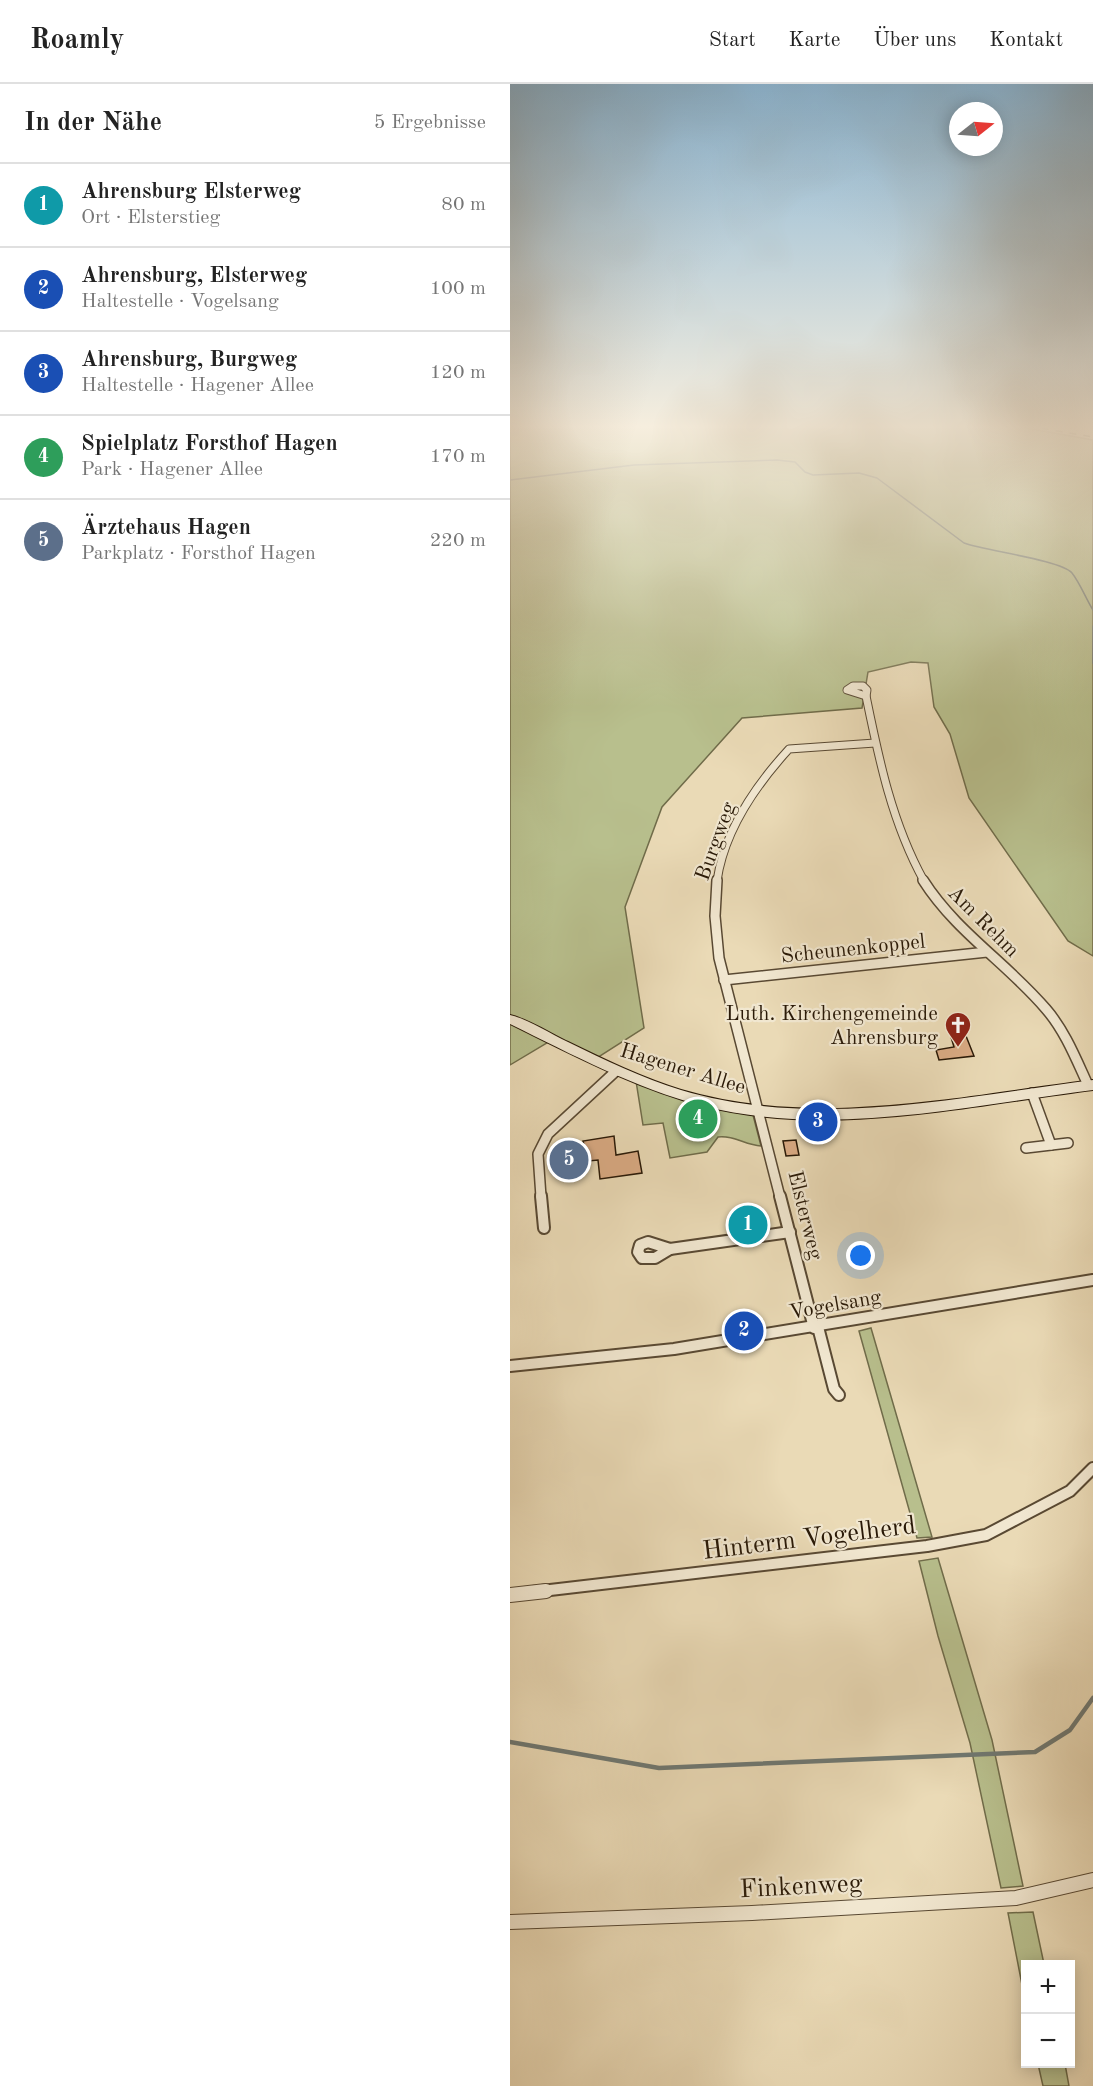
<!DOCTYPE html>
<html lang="de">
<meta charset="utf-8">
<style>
:root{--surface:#fff;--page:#f6f6f6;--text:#222;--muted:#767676;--line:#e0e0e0;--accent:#8f2418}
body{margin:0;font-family:"Old Standard TT",serif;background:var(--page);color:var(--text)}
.controls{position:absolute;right:18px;bottom:18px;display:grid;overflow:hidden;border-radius:0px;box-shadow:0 3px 15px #0003}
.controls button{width:54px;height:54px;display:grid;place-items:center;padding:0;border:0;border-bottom:2px solid var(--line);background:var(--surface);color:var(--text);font:30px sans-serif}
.compass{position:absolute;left:439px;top:18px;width:54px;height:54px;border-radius:50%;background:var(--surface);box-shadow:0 3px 15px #0003;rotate:73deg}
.you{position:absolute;left:351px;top:1172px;width:21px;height:21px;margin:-15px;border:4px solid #fff;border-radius:50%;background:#1a73e8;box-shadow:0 0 0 9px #1a73e833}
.badge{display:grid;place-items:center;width:39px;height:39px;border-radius:50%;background:var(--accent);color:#fff;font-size:20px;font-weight:700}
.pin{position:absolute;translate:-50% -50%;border:3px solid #fff;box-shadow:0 2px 6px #0006}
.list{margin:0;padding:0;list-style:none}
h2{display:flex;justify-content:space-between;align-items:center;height:78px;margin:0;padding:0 24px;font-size:26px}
h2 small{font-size:20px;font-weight:400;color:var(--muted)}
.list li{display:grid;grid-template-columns:39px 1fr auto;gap:18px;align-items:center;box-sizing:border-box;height:84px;padding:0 24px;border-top:2px solid var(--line)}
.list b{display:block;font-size:22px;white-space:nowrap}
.list p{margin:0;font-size:20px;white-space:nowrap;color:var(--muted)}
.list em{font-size:20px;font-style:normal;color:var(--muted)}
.map{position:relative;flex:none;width:583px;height:2002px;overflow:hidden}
header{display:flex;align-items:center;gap:36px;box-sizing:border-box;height:84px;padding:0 30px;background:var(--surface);border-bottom:2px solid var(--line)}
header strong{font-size:28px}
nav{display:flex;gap:33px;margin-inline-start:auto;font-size:21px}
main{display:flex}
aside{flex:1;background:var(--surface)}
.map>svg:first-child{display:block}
</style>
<header>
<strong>Roamly</strong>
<nav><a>Start</a><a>Karte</a><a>Über uns</a><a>Kontakt</a></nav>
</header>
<main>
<aside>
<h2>In der Nähe<small>5 Ergebnisse</small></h2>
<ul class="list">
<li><span class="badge" style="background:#0f9aa8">1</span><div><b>Ahrensburg Elsterweg</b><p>Ort · Elsterstieg</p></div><em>80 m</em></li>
<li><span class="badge" style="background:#1a4fb4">2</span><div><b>Ahrensburg, Elsterweg</b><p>Haltestelle · Vogelsang</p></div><em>100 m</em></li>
<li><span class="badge" style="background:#1a4fb4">3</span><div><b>Ahrensburg, Burgweg</b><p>Haltestelle · Hagener Allee</p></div><em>120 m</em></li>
<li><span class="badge" style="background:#2e9e5b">4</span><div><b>Spielplatz Forsthof Hagen</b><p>Park · Hagener Allee</p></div><em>170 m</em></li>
<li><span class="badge" style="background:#5c6f8a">5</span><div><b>Ärztehaus Hagen</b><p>Parkplatz · Forsthof Hagen</p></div><em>220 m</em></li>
</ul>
</aside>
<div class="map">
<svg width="583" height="2002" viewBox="0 0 583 2002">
<rect width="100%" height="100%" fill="#eadab6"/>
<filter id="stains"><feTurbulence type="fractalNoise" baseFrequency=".00333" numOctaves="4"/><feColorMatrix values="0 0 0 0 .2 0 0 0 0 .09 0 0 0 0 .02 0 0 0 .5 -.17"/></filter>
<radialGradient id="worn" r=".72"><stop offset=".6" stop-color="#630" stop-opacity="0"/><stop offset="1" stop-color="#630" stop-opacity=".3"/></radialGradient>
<!-- green -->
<g fill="#b8bf8d" stroke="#706c4a" stroke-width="1.5">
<polygon points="0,342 504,342 583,356 583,872 558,857 459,714 440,650 424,623 418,579 401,578 358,588 352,624 232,634 152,723 115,823 134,944 87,974 45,954 0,981"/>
<path d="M126 997 243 1031 251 1062C235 1061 224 1051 208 1053L197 1068 160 1074 153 1039 133 1041Z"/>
<polygon points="361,1244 422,1453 407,1454 349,1247"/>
<polygon points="428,1474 482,1656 513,1802 491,1804 460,1659 428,1552 409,1477"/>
<polygon points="523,1828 534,1880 516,1880 515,1916 498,1829"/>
<polygon points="528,1980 555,1980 559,2002 533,2002"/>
</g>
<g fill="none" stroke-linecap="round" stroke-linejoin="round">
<!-- stream-far2 -->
<g stroke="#6f7872" stroke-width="1.5">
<path d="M0 396 124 381 267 376 285 378 295 388 303 391 349 389 367 394 454 459C476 467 551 476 562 489 570 499 576 515 583 526"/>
<polyline points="583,542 583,545"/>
</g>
<!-- stream-far1 -->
<polyline stroke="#6f7872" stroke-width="2" points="583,543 583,579"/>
<!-- stream -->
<polyline stroke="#6f7872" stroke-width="4.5" points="0,1658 149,1684 525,1668 560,1646 583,1614"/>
</g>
<!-- building -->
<g fill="#daab84" stroke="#291907" stroke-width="1.5">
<polygon points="456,952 464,972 429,976 426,966 444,963 441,953"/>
<polygon points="104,1052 106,1071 128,1067 132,1089 90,1095 88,1076 78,1077 73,1057"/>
<polygon points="286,1056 289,1071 276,1072 273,1057"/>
</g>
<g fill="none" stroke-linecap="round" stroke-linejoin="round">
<!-- street-far3 casing -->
<g stroke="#594933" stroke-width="9">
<g id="street-far3">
<polygon points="343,602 353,602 357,606 356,612 337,606"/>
<path d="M356 612C369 676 382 739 414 797"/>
<path d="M207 797C214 748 246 701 279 665L365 659"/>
</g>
</g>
<!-- street-far2 casing -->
<g stroke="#594933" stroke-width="12">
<g id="street-far2">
<polyline points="207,796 205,832 209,874 270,1113"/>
<path d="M413 796C446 848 497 879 536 925 555 947 566 975 578 1001"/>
<polyline points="214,896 477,868"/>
<polyline points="522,1009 541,1061"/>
<polyline points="516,1064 558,1059"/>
<polyline points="31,1113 28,1070 38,1050 106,987"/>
</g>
</g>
<!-- street-far1 casing -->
<g stroke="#594933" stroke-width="14">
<g id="street-far1">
<polyline points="31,1112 34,1144"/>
<polyline points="270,1112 304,1244"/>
<polygon points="138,1158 160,1165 145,1174 132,1174 128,1168 130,1161"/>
<polyline points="160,1165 280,1148"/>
<polyline points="308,1243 324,1305 329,1311"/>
<polyline points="0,1282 164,1265 583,1196"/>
<polyline points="23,1508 417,1462 476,1451 560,1407 583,1384"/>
</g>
</g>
<!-- street casing -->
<g stroke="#594933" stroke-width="16">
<g id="street">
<polyline points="0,1511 36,1507"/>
<polyline points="0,1838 242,1829 506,1814 583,1796"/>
</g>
</g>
<!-- secondary casing -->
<g stroke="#291907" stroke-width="2">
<path id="secondary" d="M0 931C20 936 39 949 58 958 95 976 132 994 171 1006 305 1046 448 1013 583 996V1006C455 1022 321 1054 193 1022 125 1004 63 971 0 940Z"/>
</g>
<!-- street-far3 -->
<use href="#street-far3" stroke="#f1e7d0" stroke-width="7"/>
<!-- street-far2 -->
<use href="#street-far2" stroke="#f1e7d0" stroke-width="9"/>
<!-- street-far1 -->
<use href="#street-far1" stroke="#f1e7d0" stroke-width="10"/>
<!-- street -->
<use href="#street" stroke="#f1e7d0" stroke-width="14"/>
<!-- secondary -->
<use href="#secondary" fill="#f1e7d0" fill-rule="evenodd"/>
<!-- rail -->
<polyline stroke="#291907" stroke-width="1.5" stroke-dasharray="7 7" stroke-linecap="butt" points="518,342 583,353"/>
</g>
<!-- sky -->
<linearGradient id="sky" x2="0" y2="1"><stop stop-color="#8ab6d5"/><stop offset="0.55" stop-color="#f6eede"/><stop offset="1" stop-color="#f6eede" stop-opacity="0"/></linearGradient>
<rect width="583" height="623" fill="url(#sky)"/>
<!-- icons -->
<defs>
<g id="church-pin" transform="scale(1.35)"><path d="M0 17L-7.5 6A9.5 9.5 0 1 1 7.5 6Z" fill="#8f2418" stroke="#f1e7d0"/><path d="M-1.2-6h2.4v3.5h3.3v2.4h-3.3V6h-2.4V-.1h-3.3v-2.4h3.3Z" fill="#fff"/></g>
</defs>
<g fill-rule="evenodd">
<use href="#church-pin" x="448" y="941"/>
</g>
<g text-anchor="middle" stroke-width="4.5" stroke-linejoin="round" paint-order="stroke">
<!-- street labels -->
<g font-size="21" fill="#291907" stroke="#f1e7d0">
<text transform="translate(205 757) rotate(-70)" y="7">Burgweg</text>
<text transform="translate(474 837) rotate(45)" y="7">Am Rehm</text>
<text transform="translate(343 864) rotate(-6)" y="7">Scheunenkoppel</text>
<text transform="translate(173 984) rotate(17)" y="7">Hagener Allee</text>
<text transform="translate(296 1131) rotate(76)" y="7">Elsterweg</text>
<text transform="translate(325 1220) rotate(-10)" y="7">Vogelsang</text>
</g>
<!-- poi labels -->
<g font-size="21" fill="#291907" stroke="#f1e7d0" text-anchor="end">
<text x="428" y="936">Luth. Kirchengemeinde<tspan x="428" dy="24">Ahrensburg</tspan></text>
</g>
<!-- near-street labels -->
<g font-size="26" fill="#291907" stroke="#f1e7d0">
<text transform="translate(299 1453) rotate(-7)" y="9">Hinterm Vogelherd</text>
<text transform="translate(291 1801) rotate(-3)" y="9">Finkenweg</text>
</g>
</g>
<rect width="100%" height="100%" filter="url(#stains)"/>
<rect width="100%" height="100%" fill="url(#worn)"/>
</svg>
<div class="controls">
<button>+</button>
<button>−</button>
</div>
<svg class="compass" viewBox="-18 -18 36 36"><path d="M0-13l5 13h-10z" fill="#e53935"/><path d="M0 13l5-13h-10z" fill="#767676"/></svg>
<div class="you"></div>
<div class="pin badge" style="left:238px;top:1141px;background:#0f9aa8">1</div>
<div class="pin badge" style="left:234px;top:1247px;background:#1a4fb4">2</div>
<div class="pin badge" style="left:308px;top:1038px;background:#1a4fb4">3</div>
<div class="pin badge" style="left:188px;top:1035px;background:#2e9e5b">4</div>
<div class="pin badge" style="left:59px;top:1076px;background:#5c6f8a">5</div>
</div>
</main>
